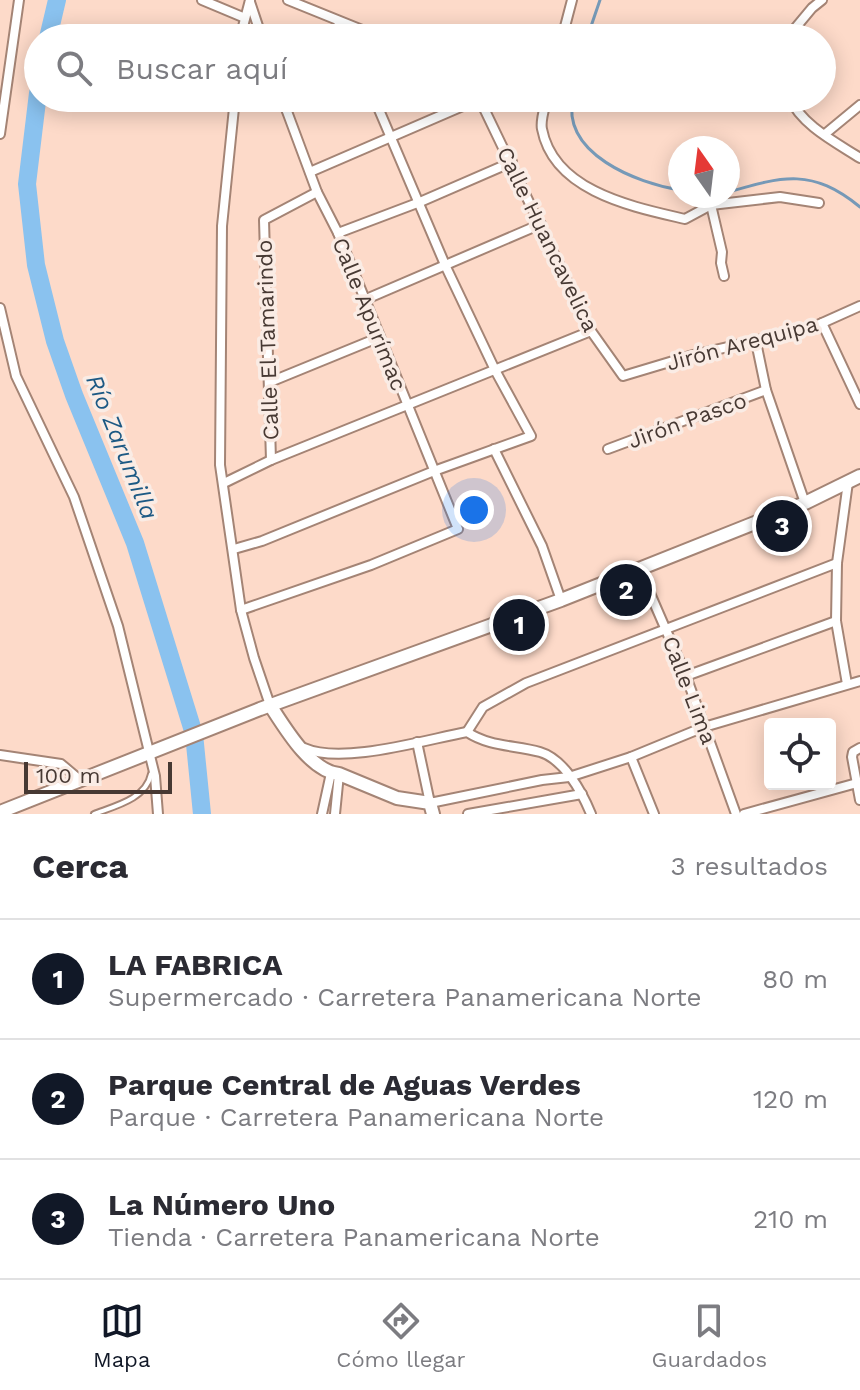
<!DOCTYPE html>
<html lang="es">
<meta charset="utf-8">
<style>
:root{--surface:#fff;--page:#f2f2f3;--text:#2b2b33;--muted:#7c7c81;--line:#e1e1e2;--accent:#111827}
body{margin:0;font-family:"Work Sans",sans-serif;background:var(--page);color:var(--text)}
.controls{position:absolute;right:24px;bottom:24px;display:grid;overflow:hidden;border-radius:8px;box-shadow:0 4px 20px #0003}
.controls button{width:72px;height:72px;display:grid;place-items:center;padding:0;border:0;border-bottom:2px solid var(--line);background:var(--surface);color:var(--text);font:40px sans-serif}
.compass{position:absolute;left:668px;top:136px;width:72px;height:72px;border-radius:50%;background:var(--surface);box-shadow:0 4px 20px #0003;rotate:346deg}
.scale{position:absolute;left:24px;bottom:20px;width:148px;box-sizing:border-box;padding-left:8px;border:4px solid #473933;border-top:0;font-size:22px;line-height:28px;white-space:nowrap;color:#473933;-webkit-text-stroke:6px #faece5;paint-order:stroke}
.you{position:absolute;left:474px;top:510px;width:28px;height:28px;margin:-20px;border:6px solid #fff;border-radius:50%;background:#1a73e8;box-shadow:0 0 0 12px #1a73e833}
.badge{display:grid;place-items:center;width:52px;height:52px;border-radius:50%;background:var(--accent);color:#fff;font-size:26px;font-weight:700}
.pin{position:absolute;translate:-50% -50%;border:4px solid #fff;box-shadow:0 2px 8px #0006}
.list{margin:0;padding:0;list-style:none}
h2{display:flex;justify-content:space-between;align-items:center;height:104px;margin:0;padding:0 32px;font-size:34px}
h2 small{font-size:26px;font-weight:400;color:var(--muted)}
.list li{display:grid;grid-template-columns:52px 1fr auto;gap:24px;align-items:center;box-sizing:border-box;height:120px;padding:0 32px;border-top:2px solid var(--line)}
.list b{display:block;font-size:30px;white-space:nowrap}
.list p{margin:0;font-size:26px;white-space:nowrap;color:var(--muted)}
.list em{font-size:26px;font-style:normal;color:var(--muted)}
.icon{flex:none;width:44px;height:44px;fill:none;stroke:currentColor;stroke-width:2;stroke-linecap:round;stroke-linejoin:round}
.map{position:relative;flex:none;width:860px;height:814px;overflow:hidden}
.search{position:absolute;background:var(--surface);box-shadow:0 4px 20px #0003;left:24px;right:24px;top:24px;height:88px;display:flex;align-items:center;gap:20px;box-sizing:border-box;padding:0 28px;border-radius:44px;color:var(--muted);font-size:30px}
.sheet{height:464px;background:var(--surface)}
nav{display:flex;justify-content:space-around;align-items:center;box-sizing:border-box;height:112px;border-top:2px solid var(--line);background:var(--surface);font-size:22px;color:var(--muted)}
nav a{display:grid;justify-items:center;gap:4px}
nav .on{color:var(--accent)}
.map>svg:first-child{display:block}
</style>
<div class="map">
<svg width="860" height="814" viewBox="0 0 860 814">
<rect width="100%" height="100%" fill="#fddac9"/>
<!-- green -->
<polygon fill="#efc0a9" points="637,575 645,594 614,606 606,586"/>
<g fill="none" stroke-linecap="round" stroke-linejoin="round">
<!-- stream -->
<g stroke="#7699b7" stroke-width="3">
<polyline points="587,38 600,0"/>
<path d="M573 98C561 154 637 183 680 190"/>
<path d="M728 192C784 176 812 168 860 207"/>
</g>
<!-- river -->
<g stroke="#8ac2ef" stroke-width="18">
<polyline points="48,38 57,0"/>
<polyline points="38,93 27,184 36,265 55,341 74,395 135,543 194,734 202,814"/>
</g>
<!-- lane casing -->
<g stroke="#a48475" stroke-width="8">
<path id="lane" d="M94 814C115 806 146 799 151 774"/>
</g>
<!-- street casing -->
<g stroke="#a48475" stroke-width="12">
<g id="street">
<polyline points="202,0 245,18"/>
<polyline points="288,0 382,38"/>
<polyline points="250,2 262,38"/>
<polyline points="338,21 344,38"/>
<polyline points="240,38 250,0"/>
<polyline points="562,38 572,0"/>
<polyline points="787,38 812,8 822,0"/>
<polyline points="235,98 222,226 220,465 241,610 254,658 270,705"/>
<polyline points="479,98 591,331 623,376 693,355 811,328 860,306"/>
<path d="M547 98C545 107 540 120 542 129 554 192 634 207 685 219L711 205 780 197 819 203"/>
<path d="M790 98C801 125 837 143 860 158"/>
<polyline points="286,109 311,98"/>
<polyline points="0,134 19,0"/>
<polyline points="825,134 860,105"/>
<polyline points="310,172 479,99"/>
<polyline points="711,205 722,252 721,263 724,276"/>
<polyline points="338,233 420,202 512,162"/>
<polyline points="364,300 541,224"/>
<polyline points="0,308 16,376 74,497 118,626 155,776 158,814"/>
<polyline points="822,323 860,404"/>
<polyline points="756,342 766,390 805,503"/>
<polyline points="270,382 380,337"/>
<polyline points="494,449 542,546 561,600"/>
<polyline points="608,449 766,390"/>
<polyline points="271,460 264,220 317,192"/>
<polyline points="224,483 271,460 591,331"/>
<polyline points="234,549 262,541 434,471 531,436 495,370 446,267 374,98"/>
<polyline points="639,568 686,676 736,814"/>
<polyline points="241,610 371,565 458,529 338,233 317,192 282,98"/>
<polyline points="686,676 836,621"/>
<polyline points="847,684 836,621 837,563 848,482"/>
<polyline points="467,732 483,707 526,683 837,563"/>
<polyline points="417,742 430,803 542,780 569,777 631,757 704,727 860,681"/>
<path d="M304 748C342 765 424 740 467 732 490 747 514 745 540 752 564 759 582 792 591 814"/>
<polyline points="860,748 853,752 852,757 860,800"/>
<polyline points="0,755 61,764 80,780"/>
<polyline points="631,757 654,814"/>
<polyline points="322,814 331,773"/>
<polyline points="335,814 339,774"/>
<polyline points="468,814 582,794"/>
<polyline points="744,814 857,783"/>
</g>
</g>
<!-- secondary casing -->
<g stroke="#a48475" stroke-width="16">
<path id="secondary" d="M270 705C285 728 310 771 339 774L397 798 430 803 433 814"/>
</g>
<!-- primary casing -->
<g stroke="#a48475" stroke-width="16">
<polyline id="primary" points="0,812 260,709 561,600 805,503 860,476"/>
</g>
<!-- lane -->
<use href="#lane" stroke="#fff" stroke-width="4"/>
<!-- street -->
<use href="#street" stroke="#fff" stroke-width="8"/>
<!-- secondary -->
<use href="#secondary" stroke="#fff" stroke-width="12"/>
<!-- primary -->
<use href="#primary" stroke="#fff" stroke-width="12"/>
</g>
<g text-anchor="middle" stroke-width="7" stroke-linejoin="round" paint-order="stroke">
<!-- street labels -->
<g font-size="22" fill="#473933" stroke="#faece5">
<text transform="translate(548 239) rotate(64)" y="8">Calle Huancavelica</text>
<text transform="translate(370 314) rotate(68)" y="8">Calle Apurímac</text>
<text transform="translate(267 340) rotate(-92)" y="8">Calle El Tamarindo</text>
<text transform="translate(742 343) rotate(-15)" y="8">Jirón Arequipa</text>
<text transform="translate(687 420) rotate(-20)" y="8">Jirón Pasco</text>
<text transform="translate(690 690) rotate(69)" y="8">Calle Lima</text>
</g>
<!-- water labels -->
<g font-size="24" font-style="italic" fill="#1c5984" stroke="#faece5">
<text transform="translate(122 447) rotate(68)" y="8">Río Zarumilla</text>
</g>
</g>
</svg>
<div class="controls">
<button><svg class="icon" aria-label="locate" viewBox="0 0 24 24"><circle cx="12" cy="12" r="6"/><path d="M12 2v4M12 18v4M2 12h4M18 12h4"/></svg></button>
</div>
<svg class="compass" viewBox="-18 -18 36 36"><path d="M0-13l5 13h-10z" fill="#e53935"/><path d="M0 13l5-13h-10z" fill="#7c7c81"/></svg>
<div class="scale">100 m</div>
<div class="you"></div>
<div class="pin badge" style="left:519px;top:625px">1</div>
<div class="pin badge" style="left:626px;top:590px">2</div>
<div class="pin badge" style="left:782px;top:526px">3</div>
<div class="search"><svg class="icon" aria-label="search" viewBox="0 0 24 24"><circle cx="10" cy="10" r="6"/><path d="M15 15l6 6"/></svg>Buscar aquí</div>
</div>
<section class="sheet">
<h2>Cerca<small>3 resultados</small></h2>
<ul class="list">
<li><span class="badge">1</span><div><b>LA FABRICA</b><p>Supermercado · Carretera Panamericana Norte</p></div><em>80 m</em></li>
<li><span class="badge">2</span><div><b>Parque Central de Aguas Verdes</b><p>Parque · Carretera Panamericana Norte</p></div><em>120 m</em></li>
<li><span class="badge">3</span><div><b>La Número Uno</b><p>Tienda · Carretera Panamericana Norte</p></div><em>210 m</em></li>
</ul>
</section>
<nav>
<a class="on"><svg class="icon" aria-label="map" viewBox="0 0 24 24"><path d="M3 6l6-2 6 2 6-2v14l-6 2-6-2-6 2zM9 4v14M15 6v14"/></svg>Mapa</a>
<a><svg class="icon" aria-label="directions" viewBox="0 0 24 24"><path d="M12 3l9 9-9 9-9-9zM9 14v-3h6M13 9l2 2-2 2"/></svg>Cómo llegar</a>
<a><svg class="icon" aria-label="saved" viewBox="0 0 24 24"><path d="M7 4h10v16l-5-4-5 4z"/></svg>Guardados</a>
</nav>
